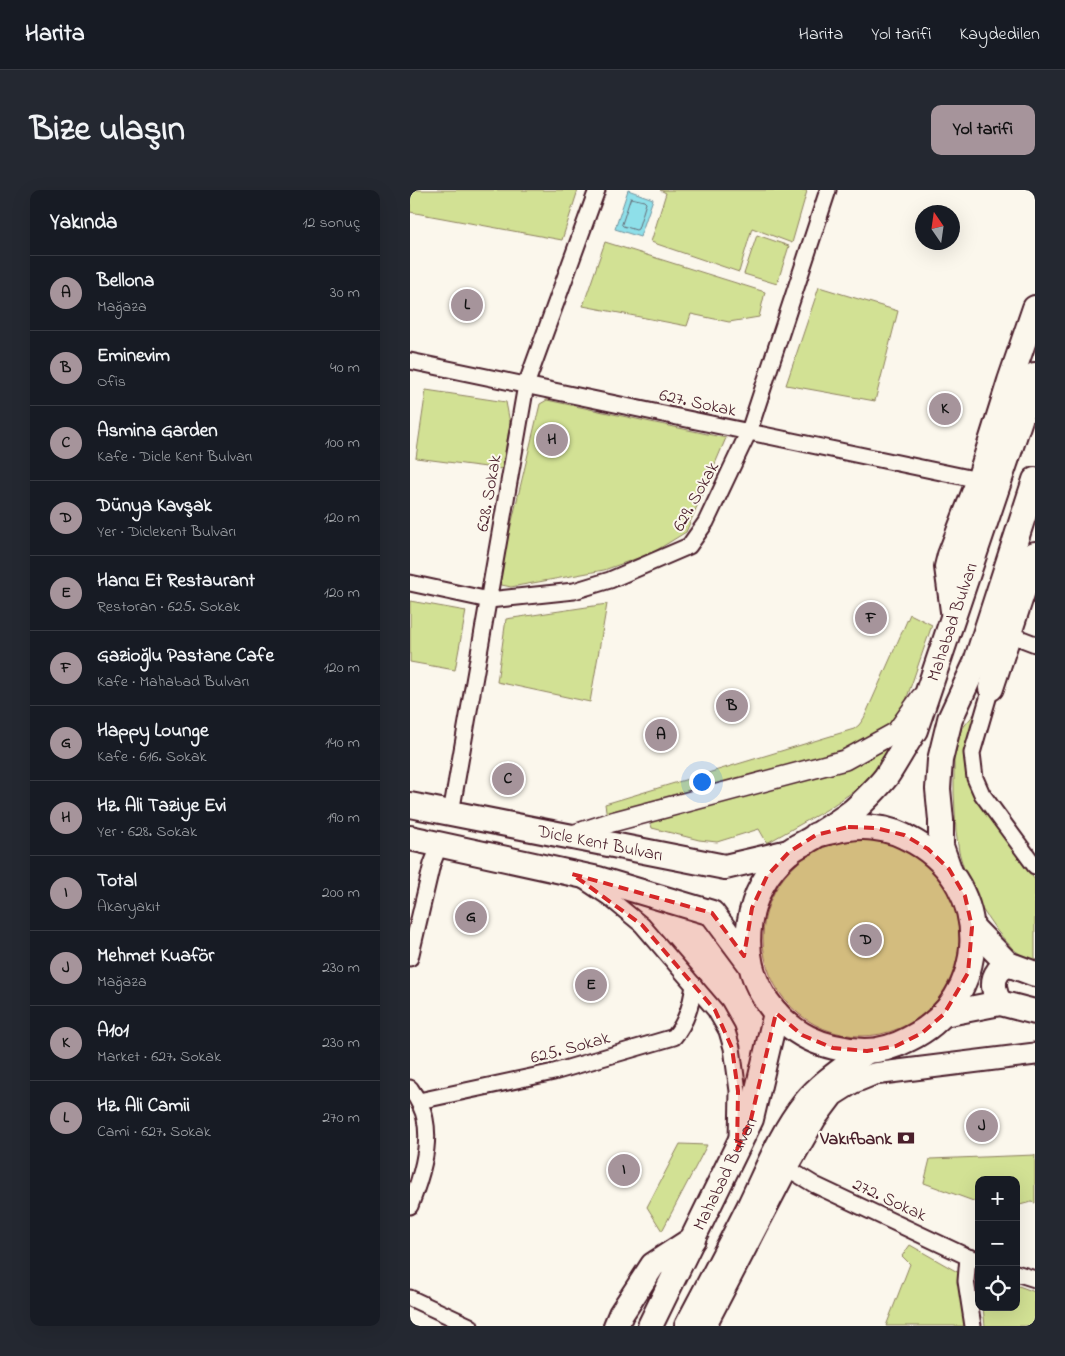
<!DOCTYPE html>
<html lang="tr">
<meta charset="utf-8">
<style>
:root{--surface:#171b24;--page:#242831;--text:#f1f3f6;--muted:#9ea1a6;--line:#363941;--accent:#a6949b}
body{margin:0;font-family:"Indie Flower",sans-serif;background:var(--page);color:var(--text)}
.controls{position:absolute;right:15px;bottom:15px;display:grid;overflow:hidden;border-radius:10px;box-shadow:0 5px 20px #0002}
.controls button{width:45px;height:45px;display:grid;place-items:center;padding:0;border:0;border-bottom:1px solid var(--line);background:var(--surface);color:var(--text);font:25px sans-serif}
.compass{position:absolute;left:505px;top:15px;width:45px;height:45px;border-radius:50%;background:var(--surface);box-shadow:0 5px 20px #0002;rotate:347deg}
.you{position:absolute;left:291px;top:591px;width:18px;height:18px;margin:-12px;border:4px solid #fff;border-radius:50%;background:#1a73e8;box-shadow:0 0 0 8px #1a73e833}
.badge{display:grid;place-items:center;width:32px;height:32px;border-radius:50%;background:var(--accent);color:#111;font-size:16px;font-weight:700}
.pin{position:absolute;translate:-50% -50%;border:2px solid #fff;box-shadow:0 1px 5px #0006}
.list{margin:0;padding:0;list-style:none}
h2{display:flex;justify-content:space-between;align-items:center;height:65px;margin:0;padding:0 20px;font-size:21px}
h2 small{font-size:16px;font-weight:400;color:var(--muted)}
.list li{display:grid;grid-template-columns:32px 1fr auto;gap:15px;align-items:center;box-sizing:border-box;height:75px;padding:0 20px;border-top:1px solid var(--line)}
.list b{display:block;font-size:19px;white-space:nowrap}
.list p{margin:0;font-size:16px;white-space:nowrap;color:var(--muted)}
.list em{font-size:16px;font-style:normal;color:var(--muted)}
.icon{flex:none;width:28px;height:28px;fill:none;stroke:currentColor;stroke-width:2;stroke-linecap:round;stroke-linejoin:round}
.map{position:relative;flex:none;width:625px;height:1136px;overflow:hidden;border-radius:10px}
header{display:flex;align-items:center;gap:30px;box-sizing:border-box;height:70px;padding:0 25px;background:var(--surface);border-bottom:1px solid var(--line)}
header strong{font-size:24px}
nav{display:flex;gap:28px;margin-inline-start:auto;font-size:18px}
.intro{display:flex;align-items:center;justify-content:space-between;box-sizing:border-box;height:120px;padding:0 30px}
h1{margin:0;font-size:35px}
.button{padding:12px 22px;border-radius:10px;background:var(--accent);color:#111;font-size:18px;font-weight:700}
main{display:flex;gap:30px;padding:0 30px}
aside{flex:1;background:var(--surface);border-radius:10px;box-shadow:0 5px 20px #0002}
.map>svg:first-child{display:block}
</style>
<header>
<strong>Harita</strong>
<nav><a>Harita</a><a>Yol tarifi</a><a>Kaydedilen</a></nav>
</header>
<div class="intro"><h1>Bize ulaşın</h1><a class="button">Yol tarifi</a></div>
<main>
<aside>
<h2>Yakında<small>12 sonuç</small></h2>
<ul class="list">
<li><span class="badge">A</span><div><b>Bellona</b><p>Mağaza</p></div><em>30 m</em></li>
<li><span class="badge">B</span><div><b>Eminevim</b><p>Ofis</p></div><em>40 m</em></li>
<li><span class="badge">C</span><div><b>Asmina Garden</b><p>Kafe · Dicle Kent Bulvarı</p></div><em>100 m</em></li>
<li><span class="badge">D</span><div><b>Dünya Kavşak</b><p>Yer · Diclekent Bulvarı</p></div><em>120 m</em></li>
<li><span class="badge">E</span><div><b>Hancı Et Restaurant</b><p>Restoran · 625. Sokak</p></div><em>120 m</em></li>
<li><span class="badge">F</span><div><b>Gazioğlu Pastane Cafe</b><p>Kafe · Mahabad Bulvarı</p></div><em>120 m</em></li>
<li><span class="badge">G</span><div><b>Happy Lounge</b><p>Kafe · 616. Sokak</p></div><em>140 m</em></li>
<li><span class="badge">H</span><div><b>Hz. Ali Taziye Evi</b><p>Yer · 628. Sokak</p></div><em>190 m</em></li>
<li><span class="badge">I</span><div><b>Total</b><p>Akaryakıt</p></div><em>200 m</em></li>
<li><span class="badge">J</span><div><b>Mehmet Kuaför</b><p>Mağaza</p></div><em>230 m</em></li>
<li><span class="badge">K</span><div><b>A101</b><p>Market · 627. Sokak</p></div><em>230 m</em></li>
<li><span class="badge">L</span><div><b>Hz. Ali Camii</b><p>Cami · 627. Sokak</p></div><em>270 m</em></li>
</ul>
</aside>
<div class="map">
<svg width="625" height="1136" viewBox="0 0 625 1136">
<rect width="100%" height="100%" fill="#fbf7ec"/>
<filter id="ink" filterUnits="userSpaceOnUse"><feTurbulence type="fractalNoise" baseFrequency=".02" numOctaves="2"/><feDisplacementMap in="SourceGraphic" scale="10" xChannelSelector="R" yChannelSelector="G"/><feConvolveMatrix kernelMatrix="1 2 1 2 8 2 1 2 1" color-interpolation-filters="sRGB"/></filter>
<g filter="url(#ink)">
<!-- green -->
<g fill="#d2e194" stroke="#8e8060">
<polygon points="0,0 168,0 152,50 0,22"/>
<polygon points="250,0 394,0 397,1 382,53 342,38 329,82 241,52 256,3"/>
<polygon points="347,45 379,56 367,94 334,84"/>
<polygon points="195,52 355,102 349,127 319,132 281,124 277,136 173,116"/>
<polygon points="409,97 488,121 465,211 376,195"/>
<polygon points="16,200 96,212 100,233 92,279 6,268"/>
<polygon points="137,210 316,248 276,342 242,363 194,380 101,397 87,394 130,214"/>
<polygon points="0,411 56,421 45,480 0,472"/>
<polygon points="197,414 180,512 87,492 96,429"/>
<polygon points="500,424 522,435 494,516 484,531 471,544 450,556 408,569 197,627 195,614 444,539 449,535 454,528"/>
<polygon points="565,523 554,569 557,590 566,608 625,690 625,775 603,759 587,741 570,716 556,686 549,662 546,641 544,602 544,570 551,540"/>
<polygon points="495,543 475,572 447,599 416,620 357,653 349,639 307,652 289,650 242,638 240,631"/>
<circle cx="451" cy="748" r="98"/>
<polygon points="270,954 297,955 252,1041 237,1017"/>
<polygon points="625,965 625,1013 621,1012 606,1016 606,990 569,990 569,1013 514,993 520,969"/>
<polygon points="500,1055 551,1084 558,1136 476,1136 500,1074 492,1066"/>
<polygon points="606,1095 625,1102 625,1136 575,1136 573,1117 606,1117"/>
</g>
<!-- water -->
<polygon fill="#8edfe9" stroke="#73929d" points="218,0 243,9 230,47 205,39"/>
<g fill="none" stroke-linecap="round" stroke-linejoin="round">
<!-- shore -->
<polygon stroke="#656c77" stroke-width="1" points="221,8 234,11 236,13 228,39 226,40 213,36 212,35"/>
<!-- minor casing -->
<g stroke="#4a1f2b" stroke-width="19">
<g id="minor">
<polyline points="0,171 569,290"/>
<polyline points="0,393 79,410 164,401 200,390 279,356 296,332 339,241 418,0"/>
<polyline points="599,444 625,454"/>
<polyline points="581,498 562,563 565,588 572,604 625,676"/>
<polyline points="41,623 116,195 187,0"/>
<polyline points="174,691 198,707 232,735 305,820 317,841 322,858 328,901 327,950"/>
<polyline points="0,768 22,674 30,654"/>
<path d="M0 898C6 907 13 917 15 929 21 957 10 990 0 1016"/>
<path d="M9 911 144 882 264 847C277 831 281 815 284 795"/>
<polyline points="377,978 405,995 558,1067 569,1070"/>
<polyline points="558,1067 556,1091 563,1136"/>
<polyline points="606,1083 625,1089"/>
<polyline points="0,1108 60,1136"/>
</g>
</g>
<!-- tertiary casing -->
<g stroke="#4a1f2b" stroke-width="22">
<polyline id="tertiary" points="159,646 202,632 435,570 486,542 511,507"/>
</g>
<!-- secondary casing -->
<g stroke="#4a1f2b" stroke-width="25">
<polyline id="secondary" points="295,1136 377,978 405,929 423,905 442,893 464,884 625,864"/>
</g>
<!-- primary casing -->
<g stroke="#4a1f2b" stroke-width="28">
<g id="primary">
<polyline points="543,421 537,377 540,365 569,290 600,191 625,118"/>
<polyline points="581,498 625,364"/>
<path id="s1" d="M0 615 315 677 379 662"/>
<path id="s2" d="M406 645C426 640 445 635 465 638 479 639 493 645 505 652 584 697 581 809 499 849 486 856 469 861 454 861 412 859 380 845 356 810 325 763 336 699 378 663 383 658 390 655 396 652 412 642 429 632 443 621 452 613 469 596 476 587 486 572 495 555 505 540L625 185"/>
<polyline points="0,648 188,689 302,723 340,774"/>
<polyline points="539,679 531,656 531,630 528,599 530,570 540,529 565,475 625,290"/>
<polyline points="562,737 598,774 625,784"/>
<path d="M590 813C584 804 581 791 588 782 590 779 595 776 598 774"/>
<polyline points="534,824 590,813 625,822"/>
<polyline points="206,1136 211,1124 243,1075 283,1049"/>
<path id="s3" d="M240 1136 341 929 366 823"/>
<path d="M277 1136C298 1096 319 1057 339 1017 356 982 371 943 395 913 412 892 436 877 457 861"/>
</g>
</g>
<!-- minor -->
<use href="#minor" stroke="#fbf7ec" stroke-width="15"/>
<!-- tertiary -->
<use href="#tertiary" stroke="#fbf7ec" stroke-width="19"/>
<!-- secondary -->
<use href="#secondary" stroke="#fbf7ec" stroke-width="21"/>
<!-- primary -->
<use href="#primary" stroke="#fbf7ec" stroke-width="24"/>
</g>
</g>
<!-- marked area -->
<path fill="#d62828" fill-opacity="0.2" stroke="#d62828" stroke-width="4" stroke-dasharray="10 6" stroke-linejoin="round" d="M438 637 466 638 494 645 518 659 539 679 555 706 562 737 558 783 534 824 512 843 486 856 457 861 423 858 392 845 366 823 341 929 327 959 328 901 322 858 305 820 232 735 162 684 302 723 334 766 342 718 357 686 379 662 406 645Z"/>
<!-- icons -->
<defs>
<g id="bank-bare" transform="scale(1.35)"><path d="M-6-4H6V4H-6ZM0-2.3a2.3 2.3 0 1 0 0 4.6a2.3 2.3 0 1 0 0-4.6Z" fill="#4a1f2b" stroke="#fbf7ec" stroke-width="2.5" paint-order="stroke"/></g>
</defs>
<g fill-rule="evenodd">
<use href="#bank-bare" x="496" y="948"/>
</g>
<g text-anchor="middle" stroke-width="4" stroke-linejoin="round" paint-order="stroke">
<!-- street labels -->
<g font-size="18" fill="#4a1f2b" stroke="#fbf7ec">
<text transform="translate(288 212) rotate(12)" y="6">627. Sokak</text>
<text transform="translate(78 303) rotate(-80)" y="6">628. Sokak</text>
<text transform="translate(285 306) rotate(-61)" y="6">629. Sokak</text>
<text dy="6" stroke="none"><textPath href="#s2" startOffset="964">Mahabad Bulvarı</textPath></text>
<text dy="6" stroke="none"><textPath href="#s1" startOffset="194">Dicle Kent Bulvarı</textPath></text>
<text transform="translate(160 857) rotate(-15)" y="6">625. Sokak</text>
<text dy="6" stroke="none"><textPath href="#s3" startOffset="170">Mahabad Bulvarı</textPath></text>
<text transform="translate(480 1009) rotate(25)" y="6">272. Sokak</text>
</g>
<!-- poi labels -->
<g font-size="18" font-weight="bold" fill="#4a1f2b" stroke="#fbf7ec" text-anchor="end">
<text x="482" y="954">Vakıfbank</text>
</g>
</g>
</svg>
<div class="controls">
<button>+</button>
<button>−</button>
<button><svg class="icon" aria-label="locate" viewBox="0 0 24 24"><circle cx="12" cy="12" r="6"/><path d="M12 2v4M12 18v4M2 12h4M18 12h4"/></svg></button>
</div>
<svg class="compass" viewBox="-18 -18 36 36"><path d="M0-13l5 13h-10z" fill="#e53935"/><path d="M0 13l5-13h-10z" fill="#9ea1a6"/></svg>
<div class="you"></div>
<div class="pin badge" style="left:251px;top:545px">A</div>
<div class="pin badge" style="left:322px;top:516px">B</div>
<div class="pin badge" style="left:98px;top:589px">C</div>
<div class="pin badge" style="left:456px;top:750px">D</div>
<div class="pin badge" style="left:181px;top:795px">E</div>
<div class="pin badge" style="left:461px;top:428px">F</div>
<div class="pin badge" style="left:61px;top:727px">G</div>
<div class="pin badge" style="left:142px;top:250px">H</div>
<div class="pin badge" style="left:214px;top:980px">I</div>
<div class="pin badge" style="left:572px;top:936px">J</div>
<div class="pin badge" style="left:535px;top:219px">K</div>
<div class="pin badge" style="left:57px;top:115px">L</div>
</div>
</main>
